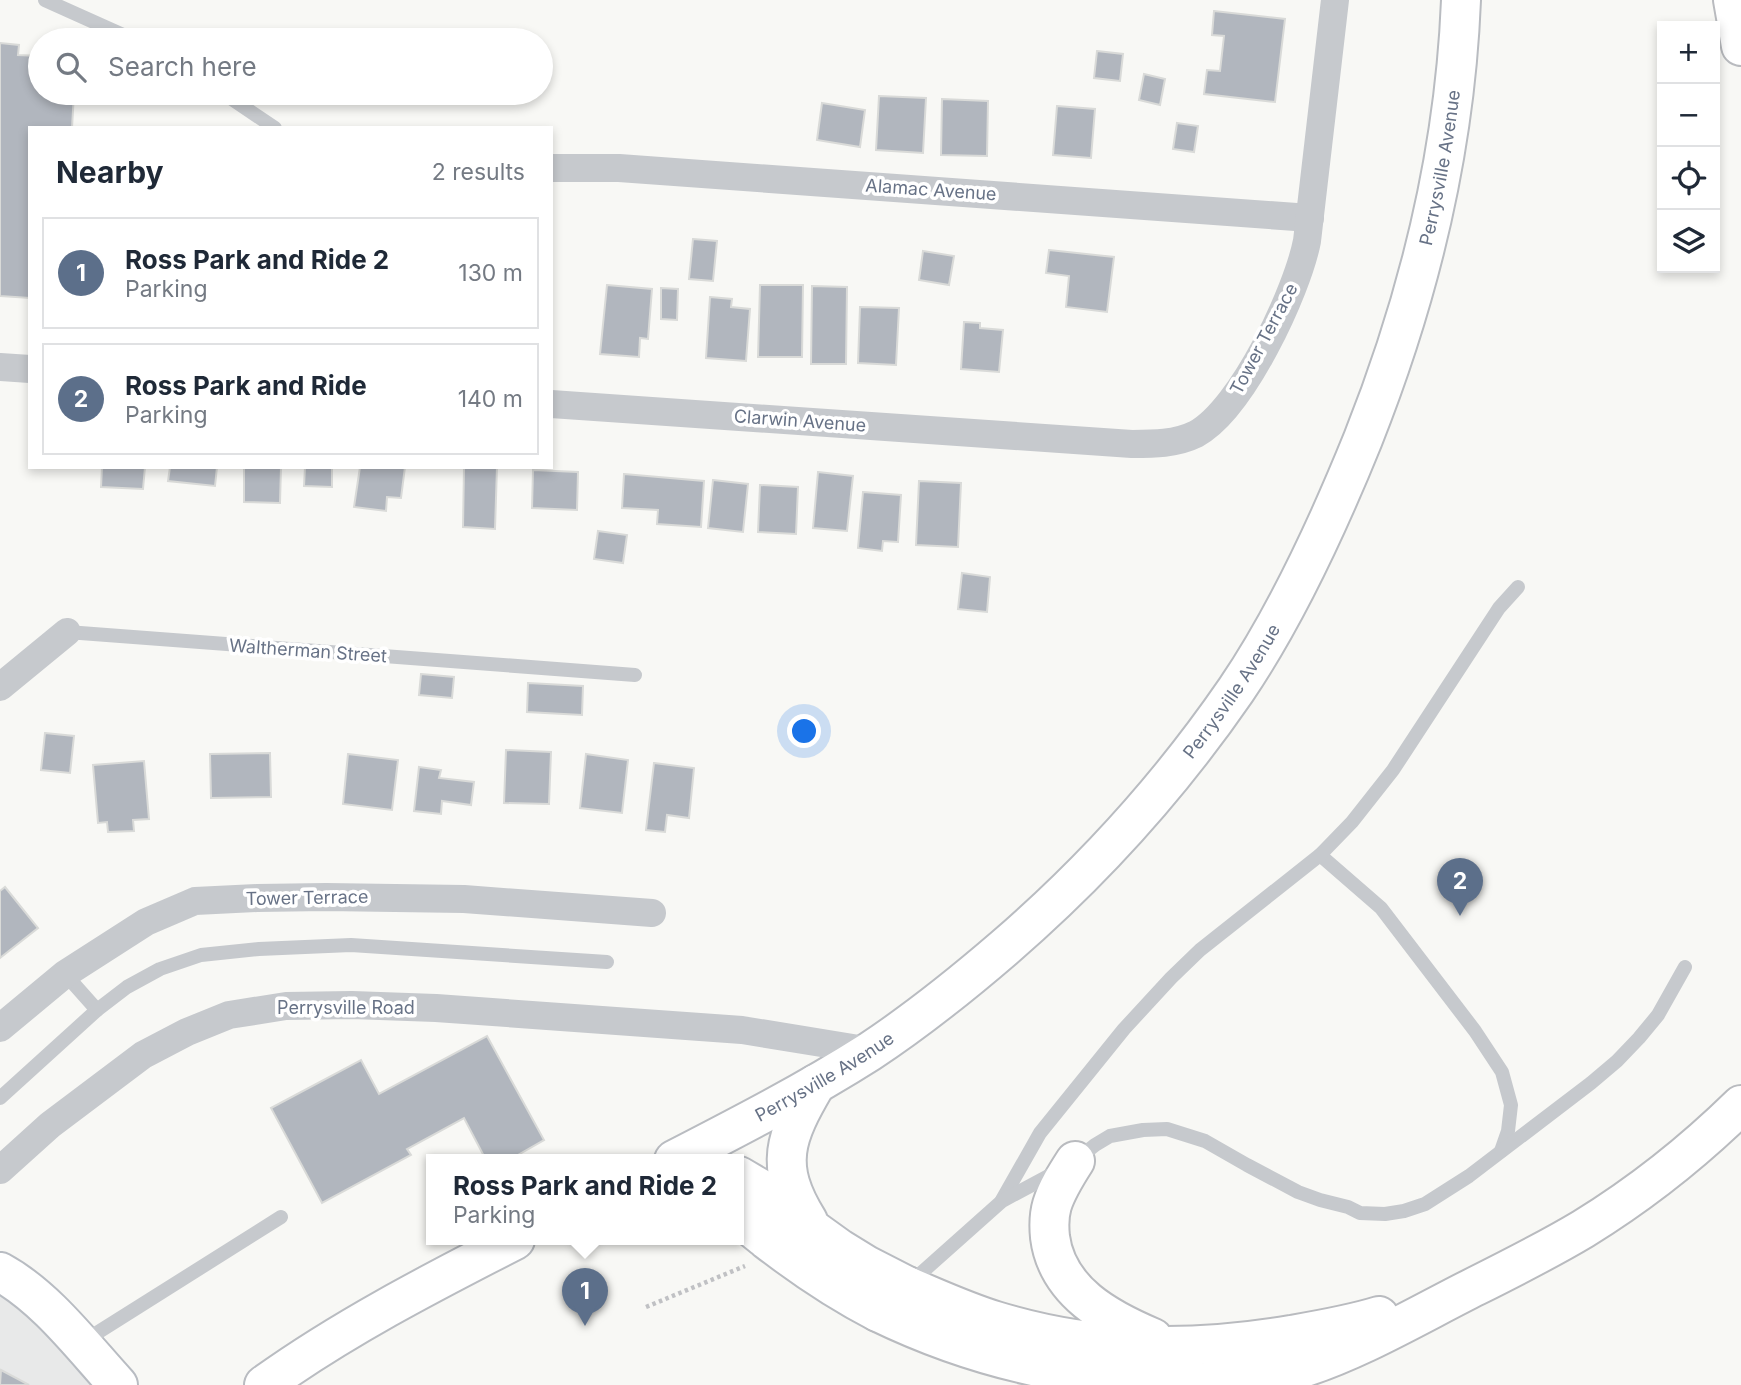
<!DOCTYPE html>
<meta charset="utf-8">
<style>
:root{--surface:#fff;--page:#f2f2f3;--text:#1f2937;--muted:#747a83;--line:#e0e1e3;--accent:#7c3aed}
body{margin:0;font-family:Inter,sans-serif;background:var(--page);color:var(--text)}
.controls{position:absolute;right:21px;top:21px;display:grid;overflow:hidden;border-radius:0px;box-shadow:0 4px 10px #0003}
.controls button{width:63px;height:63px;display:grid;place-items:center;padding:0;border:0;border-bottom:2px solid var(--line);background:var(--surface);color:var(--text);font:35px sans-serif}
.you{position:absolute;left:805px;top:732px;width:24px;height:24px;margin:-18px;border:5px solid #fff;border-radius:50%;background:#1a73e8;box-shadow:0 0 0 10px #1a73e833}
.badge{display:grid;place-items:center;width:46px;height:46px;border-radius:50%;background:var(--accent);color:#fff;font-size:23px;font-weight:700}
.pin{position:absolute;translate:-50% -58px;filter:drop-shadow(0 2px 4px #0008)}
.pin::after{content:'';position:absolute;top:37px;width:24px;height:21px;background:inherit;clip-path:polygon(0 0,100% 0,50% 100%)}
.popup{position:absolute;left:426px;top:1154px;width:318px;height:91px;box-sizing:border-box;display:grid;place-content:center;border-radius:0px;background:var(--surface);filter:drop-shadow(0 2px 5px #0005);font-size:23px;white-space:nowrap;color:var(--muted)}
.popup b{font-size:26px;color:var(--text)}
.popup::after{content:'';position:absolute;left:50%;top:100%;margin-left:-14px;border:14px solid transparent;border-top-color:var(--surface)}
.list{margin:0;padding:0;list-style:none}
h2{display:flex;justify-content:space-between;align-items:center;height:91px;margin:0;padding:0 28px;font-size:30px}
h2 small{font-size:23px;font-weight:400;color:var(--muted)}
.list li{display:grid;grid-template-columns:46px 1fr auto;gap:21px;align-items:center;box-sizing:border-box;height:112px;margin:0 14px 14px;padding:0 14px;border:2px solid var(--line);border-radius:0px}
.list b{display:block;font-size:26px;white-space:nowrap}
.list p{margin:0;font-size:23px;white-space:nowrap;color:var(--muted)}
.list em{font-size:23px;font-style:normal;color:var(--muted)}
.icon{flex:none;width:38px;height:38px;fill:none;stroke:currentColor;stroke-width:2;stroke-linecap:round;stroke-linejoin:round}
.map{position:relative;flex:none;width:1741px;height:1385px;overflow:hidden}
.search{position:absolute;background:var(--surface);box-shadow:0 4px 10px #0003;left:28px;top:28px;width:525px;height:77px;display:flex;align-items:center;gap:18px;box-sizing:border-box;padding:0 24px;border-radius:38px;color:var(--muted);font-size:26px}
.panel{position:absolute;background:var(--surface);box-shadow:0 4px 10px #0003;left:28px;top:126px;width:525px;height:343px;border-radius:0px}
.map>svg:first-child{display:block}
</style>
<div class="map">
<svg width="1741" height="1385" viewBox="0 0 1741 1385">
<rect width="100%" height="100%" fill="#f8f8f5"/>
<!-- built -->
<polygon fill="#e8e9e9" points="0,1272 118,1385 0,1385"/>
<!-- building -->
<g fill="#b1b6be" stroke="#d9dad8" stroke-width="2">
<polygon points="1214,11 1285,19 1275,102 1204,94 1207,70 1220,71 1224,36 1212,35"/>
<polygon points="0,43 19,45 18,55 40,56 40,93 74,93 72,128 30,128 30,298 0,296"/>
<polygon points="1097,51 1123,54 1120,81 1094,78"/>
<polygon points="1144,74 1165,79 1160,105 1139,100"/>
<polygon points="879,96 926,98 923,153 876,150"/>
<polygon points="942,99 988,101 987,156 941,155"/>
<polygon points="822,103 865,110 860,147 817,140"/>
<polygon points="1057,106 1095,109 1091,158 1053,155"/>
<polygon points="1177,123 1198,126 1194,152 1173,149"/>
<polygon points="693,239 717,241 713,281 689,279"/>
<polygon points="1049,250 1114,257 1107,312 1066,307 1069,276 1046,273"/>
<polygon points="923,251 954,256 949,285 919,280"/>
<polygon points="607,285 652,289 648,339 640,338 639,357 600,354"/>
<polygon points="760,285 803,285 802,357 758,357"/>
<polygon points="812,286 847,287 846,364 811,364"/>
<polygon points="661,288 678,289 677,320 661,319"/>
<polygon points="710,297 732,299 731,307 750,309 746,361 706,358"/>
<polygon points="860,307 899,308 896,365 858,363"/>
<polygon points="964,322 980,323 980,328 1003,330 999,372 961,369"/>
<polygon points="102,467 145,467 143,489 101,487"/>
<polygon points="170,467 217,467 215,486 168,481"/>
<polygon points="244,467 281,467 280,503 244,502"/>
<polygon points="305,467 332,467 332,487 304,486"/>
<polygon points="360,467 405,467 401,498 387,497 386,511 354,507"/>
<polygon points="464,467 497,467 495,529 463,527"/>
<polygon points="533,470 578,472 577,510 532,508"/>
<polygon points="818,472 853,476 847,531 813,528"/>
<polygon points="624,474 704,481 701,527 657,524 658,510 622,508"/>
<polygon points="713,480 748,484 743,532 708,528"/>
<polygon points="919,481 961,483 958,547 916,545"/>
<polygon points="760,485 798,487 796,534 758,532"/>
<polygon points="863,492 901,495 898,542 883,541 882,551 858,548"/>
<polygon points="598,531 627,535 623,563 594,559"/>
<polygon points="962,573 990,577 987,612 958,609"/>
<polygon points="421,674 454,677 452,698 419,695"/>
<polygon points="528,683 583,686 582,715 527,712"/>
<polygon points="45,733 74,736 70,773 41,770"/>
<polygon points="506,750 551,752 549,804 504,803"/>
<polygon points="270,753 271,797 211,798 210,754"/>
<polygon points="348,754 398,760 392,810 343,804"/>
<polygon points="586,754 628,760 622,813 580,808"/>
<polygon points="144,761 149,819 133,820 134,831 108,832 107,822 98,823 93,765"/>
<polygon points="654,763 694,768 689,818 667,815 665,832 646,830"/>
<polygon points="419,767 441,770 439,778 474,782 471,805 442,801 441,814 414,811"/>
<polygon points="5,887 38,928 0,958 0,891"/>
<polygon points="487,1036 544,1140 509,1160 486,1160 464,1118 407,1149 411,1155 322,1203 271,1108 361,1060 379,1094"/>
<polygon points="1,1370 29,1385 0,1385"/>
</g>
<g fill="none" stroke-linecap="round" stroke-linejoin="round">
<!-- secondary casing -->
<g stroke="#b8bcc2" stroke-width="42">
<path id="secondary" d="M0 1272C46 1297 83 1347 118 1385"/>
</g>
<!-- primary casing -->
<g stroke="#b9bcc1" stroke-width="42">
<g id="primary">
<path id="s1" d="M674 1160C740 1126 806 1092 869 1052 916 1021 961 985 1004 948 1092 872 1170 786 1236 690 1287 615 1329 523 1363 439 1419 298 1455 152 1461 0"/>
<polyline points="739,1176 768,1193 815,1231 840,1249 866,1265 907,1286"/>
<path d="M739 1214C746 1225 758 1232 767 1240 802 1267 839 1292 878 1312"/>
<path d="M808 1221C773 1165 785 1137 816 1084"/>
<path d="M264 1385C342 1329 429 1284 515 1240"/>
</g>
</g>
<!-- highway casing -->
<g stroke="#b9bbbf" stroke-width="42">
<g id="highway">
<polyline points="1733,0 1741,46"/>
<path d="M1075 1161C1066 1175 1057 1189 1052 1205 1049 1215 1049 1227 1050 1237 1057 1292 1108 1319 1153 1338"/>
<path d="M907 1286C936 1298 966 1312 996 1321 1094 1351 1191 1352 1291 1335 1320 1330 1350 1325 1379 1316"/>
<path d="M878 1312C981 1362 1089 1385 1205 1382 1236 1380 1268 1377 1299 1369 1358 1351 1420 1314 1476 1286 1512 1268 1548 1250 1583 1229 1640 1194 1693 1152 1741 1105"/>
</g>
</g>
<!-- path -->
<polyline stroke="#c0c1c4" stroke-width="4.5" stroke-dasharray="3.5 3.5" stroke-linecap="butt" points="646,1307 745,1266"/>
<!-- lane -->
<g stroke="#c6c9cd" stroke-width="14">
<polyline points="45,0 134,40"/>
<polyline points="223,93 275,128"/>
<polyline points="67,632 635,675"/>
<polyline points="1320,855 1381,908 1475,1031 1502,1072 1511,1105 1508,1131 1501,1151"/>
<polyline points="65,974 97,1010"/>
<polyline points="0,1098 97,1010 127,987 160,969 201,955 259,949 351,945 607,962"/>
<polyline points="1075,1161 1095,1145 1110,1136 1143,1130 1167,1129 1205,1141 1247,1165 1298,1192 1320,1200 1348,1207 1360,1213 1385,1214 1404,1211 1425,1204 1469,1176 1591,1083 1617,1061 1639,1038 1658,1015 1685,967"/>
<polyline points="1002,1200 1040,1133 1124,1029 1171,978 1200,950 1320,855 1352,822 1393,770 1499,608 1518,587"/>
<polyline points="910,1283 1002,1201 1058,1171"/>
<polyline points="81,1343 281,1217"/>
</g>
<!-- street -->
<g stroke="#c6c9cd" stroke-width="28">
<polyline points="551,168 619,168 1310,218"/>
<polyline points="0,367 30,369"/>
<path d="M551 404 1132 444C1153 444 1176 444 1196 434 1242 409 1297 292 1307 241L1335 0"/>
<polyline points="0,687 67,632"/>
<polyline points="0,1028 65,974 146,922 195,901 257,898 326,897 464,899 652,913"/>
<polyline points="0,1170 50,1125 143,1055 187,1032 229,1015 286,1006 352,1005 436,1008 742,1030 871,1051"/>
</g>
<!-- secondary -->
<use href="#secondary" stroke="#fff" stroke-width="38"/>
<!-- primary -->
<use href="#primary" stroke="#fff" stroke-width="38"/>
<!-- highway -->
<use href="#highway" stroke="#fff" stroke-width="38"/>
</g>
<g text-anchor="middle" stroke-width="7" stroke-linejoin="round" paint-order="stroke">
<!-- street labels -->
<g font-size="18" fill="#677286" stroke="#fff">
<text dy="6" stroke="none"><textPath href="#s1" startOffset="1306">Perrysville Avenue</textPath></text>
<text transform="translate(931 190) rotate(4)" y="6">Alamac Avenue</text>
<text transform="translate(1264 339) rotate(-62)" y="6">Tower Terrace</text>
<text transform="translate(800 421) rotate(4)" y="6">Clarwin Avenue</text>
<text transform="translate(308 651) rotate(4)" y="6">Waltherman Street</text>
<text dy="6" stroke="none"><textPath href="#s1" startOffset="738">Perrysville Avenue</textPath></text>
<text transform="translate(307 898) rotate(-1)" y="6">Tower Terrace</text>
<text x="346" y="1014">Perrysville Road</text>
<text dy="6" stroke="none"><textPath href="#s1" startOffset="172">Perrysville Avenue</textPath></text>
</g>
</g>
</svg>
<div class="controls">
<button>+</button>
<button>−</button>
<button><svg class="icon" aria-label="locate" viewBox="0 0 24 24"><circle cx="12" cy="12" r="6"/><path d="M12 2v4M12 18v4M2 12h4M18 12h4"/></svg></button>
<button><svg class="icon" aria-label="layers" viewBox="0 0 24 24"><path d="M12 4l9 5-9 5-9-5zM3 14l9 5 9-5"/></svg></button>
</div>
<div class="you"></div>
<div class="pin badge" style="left:585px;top:1326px;background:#5c6f8a">1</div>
<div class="popup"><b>Ross Park and Ride 2</b>Parking</div>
<div class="pin badge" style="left:1460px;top:916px;background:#5c6f8a">2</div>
<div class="search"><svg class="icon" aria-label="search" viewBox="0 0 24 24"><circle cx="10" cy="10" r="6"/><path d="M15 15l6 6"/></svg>Search here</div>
<section class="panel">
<h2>Nearby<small>2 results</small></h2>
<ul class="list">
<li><span class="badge" style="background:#5c6f8a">1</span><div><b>Ross Park and Ride 2</b><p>Parking</p></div><em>130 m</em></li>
<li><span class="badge" style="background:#5c6f8a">2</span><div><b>Ross Park and Ride</b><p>Parking</p></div><em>140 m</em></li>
</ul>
</section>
</div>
